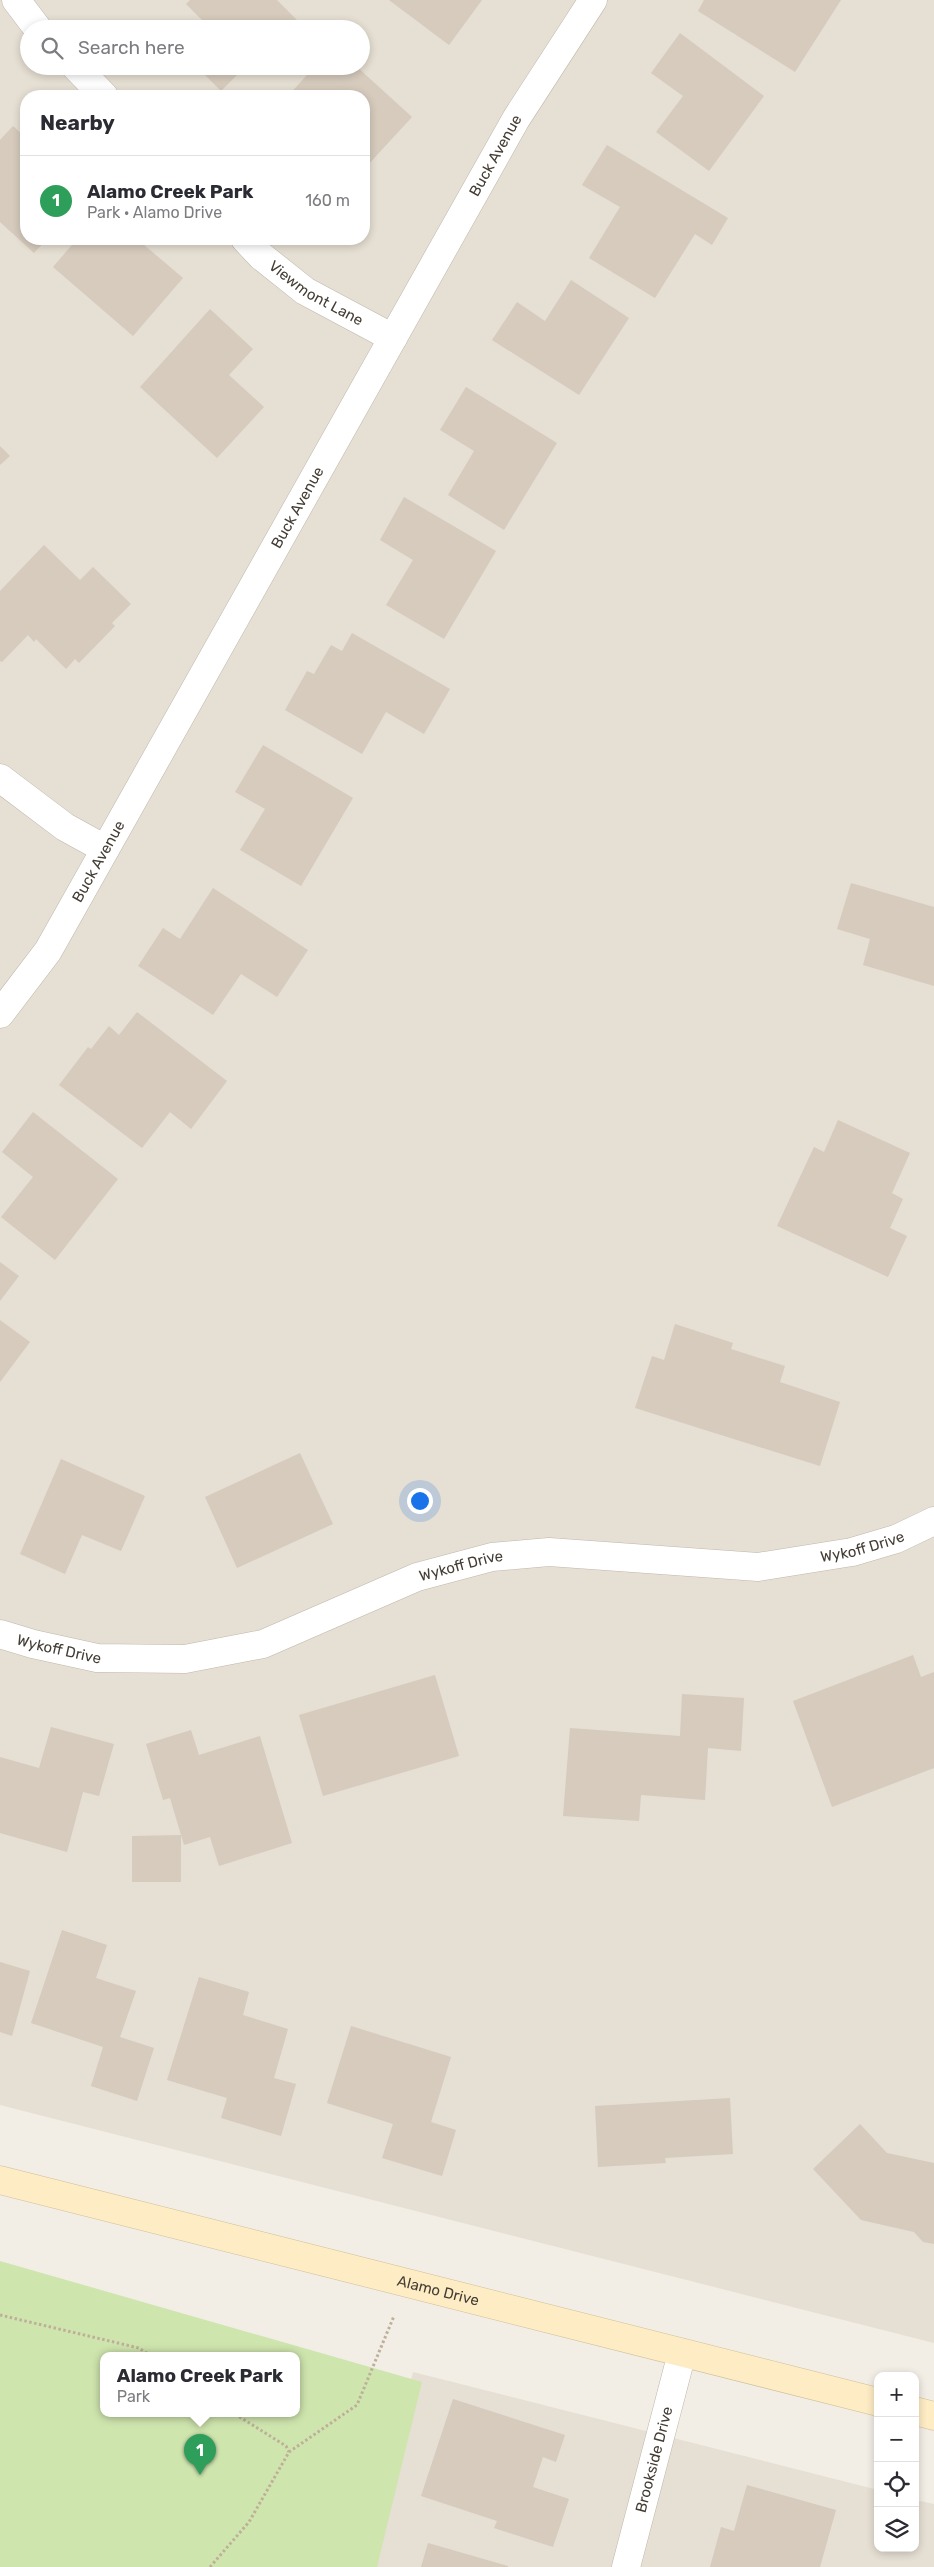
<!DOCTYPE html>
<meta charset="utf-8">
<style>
:root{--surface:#fff;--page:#f2f2f3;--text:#2b2b33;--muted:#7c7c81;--line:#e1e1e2;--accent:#d93025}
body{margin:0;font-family:Rubik,sans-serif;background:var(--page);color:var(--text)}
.controls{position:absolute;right:15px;bottom:15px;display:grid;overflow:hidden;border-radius:10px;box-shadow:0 2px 8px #0003}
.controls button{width:45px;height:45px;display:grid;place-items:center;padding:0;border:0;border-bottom:1px solid var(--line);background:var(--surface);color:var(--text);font:25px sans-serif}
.you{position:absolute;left:419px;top:1500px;width:18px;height:18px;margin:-12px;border:4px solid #fff;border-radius:50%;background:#1a73e8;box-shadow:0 0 0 8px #1a73e833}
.badge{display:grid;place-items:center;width:32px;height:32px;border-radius:50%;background:var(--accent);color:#fff;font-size:16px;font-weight:700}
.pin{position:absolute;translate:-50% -41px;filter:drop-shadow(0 1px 2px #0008)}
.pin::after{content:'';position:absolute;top:26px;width:18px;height:15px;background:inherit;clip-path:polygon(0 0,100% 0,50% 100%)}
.popup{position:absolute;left:100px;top:2352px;width:200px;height:65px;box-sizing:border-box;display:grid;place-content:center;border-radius:10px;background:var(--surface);filter:drop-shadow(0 1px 4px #0005);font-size:16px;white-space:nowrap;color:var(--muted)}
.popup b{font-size:19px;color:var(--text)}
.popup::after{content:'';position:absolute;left:50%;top:100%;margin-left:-10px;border:10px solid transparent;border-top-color:var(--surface)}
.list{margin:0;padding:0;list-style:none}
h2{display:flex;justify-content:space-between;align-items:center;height:65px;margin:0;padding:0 20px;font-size:21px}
h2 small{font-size:16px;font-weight:400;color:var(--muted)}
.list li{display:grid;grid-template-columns:32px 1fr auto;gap:15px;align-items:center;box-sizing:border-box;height:90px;padding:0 20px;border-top:1px solid var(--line)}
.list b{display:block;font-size:19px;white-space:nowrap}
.list p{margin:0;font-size:16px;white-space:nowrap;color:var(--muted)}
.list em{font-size:16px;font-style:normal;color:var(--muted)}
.icon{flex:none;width:28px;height:28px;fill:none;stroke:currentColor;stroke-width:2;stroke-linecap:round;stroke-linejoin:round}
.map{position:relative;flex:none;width:934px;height:2567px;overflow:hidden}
.search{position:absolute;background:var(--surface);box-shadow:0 2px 8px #0003;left:20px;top:20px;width:350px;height:55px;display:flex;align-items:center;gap:12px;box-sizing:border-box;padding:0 18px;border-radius:28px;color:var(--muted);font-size:19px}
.panel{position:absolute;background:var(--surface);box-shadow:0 2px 8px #0003;left:20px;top:90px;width:350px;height:155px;border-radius:20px}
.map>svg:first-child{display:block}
</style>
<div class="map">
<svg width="934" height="2567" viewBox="0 0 934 2567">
<rect width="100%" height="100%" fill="#f2ede5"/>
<!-- residential -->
<g fill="#e6dfd3" fill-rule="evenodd">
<path d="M0 0H934V2343L0 2105ZM29 29H361V66H29ZM26 96H364V239H26Z"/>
<polygon points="413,2372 878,2490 878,2548 915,2548 915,2500 934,2504 934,2567 363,2567"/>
</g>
<!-- park -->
<path fill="#cfe5ae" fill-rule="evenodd" d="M0 2261 422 2382 377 2567H0ZM104 2356H296V2414H104Z"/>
<!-- building -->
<g fill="#d6cbbd">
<polygon points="190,0 277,0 300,23 294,29 211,29 186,4"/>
<polygon points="389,0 482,0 449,45"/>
<polygon points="704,0 841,0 795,72 698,11"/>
<polygon points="680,33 764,96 709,171 656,132 683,96 651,73"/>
<polygon points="196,66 256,66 249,73 244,68 221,91"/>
<polygon points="315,66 356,66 412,117 366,167 364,165 364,96 288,96"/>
<polygon points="13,126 26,138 26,239 47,239 34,253 0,222 0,140"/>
<polygon points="607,145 728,218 712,245 695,234 655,298 589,258 620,207 582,185"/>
<polygon points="77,239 137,239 183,278 133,336 53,267"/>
<polygon points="571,280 629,318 579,395 492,340 517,302 545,321"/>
<polygon points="210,309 253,349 229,375 264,407 217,458 140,387"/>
<polygon points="466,387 557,443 504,530 448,495 474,451 440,430"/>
<polygon points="0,446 10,456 0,465"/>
<polygon points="404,497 496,551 444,639 386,605 413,560 380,540"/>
<polygon points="44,545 80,580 93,567 131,604 112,623 115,626 79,663 75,659 66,669 36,639 34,642 28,635 2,662 0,661 0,591"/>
<polygon points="352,633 450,689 424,734 386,712 362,754 285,710 307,671 314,674 331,645 342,651"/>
<polygon points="263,745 353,798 301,886 240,850 265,809 235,792"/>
<polygon points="851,883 934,907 934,986 863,965 870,939 837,929"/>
<polygon points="213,888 308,950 277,997 241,974 213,1015 138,966 163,928 180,939"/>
<polygon points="137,1012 227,1081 191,1129 170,1112 142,1148 59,1085 88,1047 91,1049 109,1026 119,1035"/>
<polygon points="33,1112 118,1179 55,1260 1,1217 33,1177 2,1152"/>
<polygon points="838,1120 910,1153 892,1193 903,1199 890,1228 907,1236 888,1277 777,1226 814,1147 824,1152"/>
<polygon points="0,1262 19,1276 0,1301"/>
<polygon points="0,1320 30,1342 0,1382"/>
<polygon points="675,1324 733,1343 731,1349 785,1366 780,1382 840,1402 820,1466 635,1408 652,1356 664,1360"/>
<polygon points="300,1453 333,1524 237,1568 205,1497"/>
<polygon points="61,1459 145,1496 121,1551 82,1535 65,1574 20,1554"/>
<polygon points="913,1655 921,1677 934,1672 934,1768 832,1807 793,1701"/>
<polygon points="435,1675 459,1756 323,1796 299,1715"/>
<polygon points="682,1694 744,1698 741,1751 708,1748 705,1800 641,1795 639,1821 563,1816 570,1728 680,1736"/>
<polygon points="51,1727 114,1744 99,1796 83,1792 67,1852 0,1833 0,1757 39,1768"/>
<polygon points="191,1730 199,1755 260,1736 292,1843 219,1866 210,1837 184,1845 170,1798 163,1800 146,1744"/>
<polygon points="181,1835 181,1882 132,1882 132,1836"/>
<polygon points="62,1930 107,1945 96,1978 136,1991 120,2037 154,2048 137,2101 91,2086 103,2047 31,2023"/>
<polygon points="0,1962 30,1971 12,2036 0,2032"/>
<polygon points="199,1977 249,1992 243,2015 288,2029 274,2078 296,2084 281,2136 221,2118 227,2098 167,2080"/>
<polygon points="351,2026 451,2057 431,2122 456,2130 442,2176 382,2158 393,2124 327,2103"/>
<polygon points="730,2098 733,2154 665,2158 666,2163 598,2167 595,2106"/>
<polygon points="860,2124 887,2153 934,2163 934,2244 923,2242 914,2232 861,2220 813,2169"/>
<polygon points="453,2399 565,2435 556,2462 543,2457 533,2487 569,2499 553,2547 494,2528 497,2521 421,2496"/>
<polygon points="747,2485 836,2510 820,2567 710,2567 721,2527 734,2531"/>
<polygon points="428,2543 508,2566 508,2567 421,2567"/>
</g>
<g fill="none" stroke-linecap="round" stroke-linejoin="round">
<!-- minor casing -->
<g stroke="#c0b7ab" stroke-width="29">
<g id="minor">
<polyline points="16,0 38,29"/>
<polyline points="75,66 104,96"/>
<path id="s1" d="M245 239 261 256 305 291 393 338"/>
<polyline points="0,778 65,827 105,849"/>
<path id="s2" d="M0 1634 33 1644 97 1658 185 1659 263 1644 417 1577 492 1557 549 1552 758 1567 852 1552 896 1539 934 1521"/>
<path id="s3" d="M626 2567 682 2353"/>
</g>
</g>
<!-- tertiary casing -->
<g stroke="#c0b7ab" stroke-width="29">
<g id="tertiary">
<path id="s4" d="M0 1014 48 951 516 119 593 0"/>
</g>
</g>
<!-- secondary casing -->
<g stroke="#d1bf96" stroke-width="29">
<g id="secondary">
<path id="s5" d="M0 2180 878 2402"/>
<polyline points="915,2411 934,2416"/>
</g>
</g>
<!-- path -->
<g stroke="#beaf99" stroke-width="3" stroke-dasharray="2.5 2.5" stroke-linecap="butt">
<polyline points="0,2315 139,2348 151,2356"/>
<polyline points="235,2414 286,2446 289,2452"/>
<polyline points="210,2567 249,2522 289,2452 357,2405 394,2316"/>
</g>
<!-- minor -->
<use href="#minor" stroke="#fff" stroke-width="28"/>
<!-- tertiary -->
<use href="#tertiary" stroke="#fff" stroke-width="28"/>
<!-- secondary -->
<use href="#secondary" stroke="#fdecc4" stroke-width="28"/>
</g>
<g text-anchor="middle" stroke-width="4" stroke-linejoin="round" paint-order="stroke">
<!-- street labels -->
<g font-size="15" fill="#443d35" stroke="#fff">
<text dy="5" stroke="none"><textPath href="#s4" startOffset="992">Buck Avenue</textPath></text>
<text dy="5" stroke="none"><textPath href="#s1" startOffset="90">Viewmont Lane</textPath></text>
<text dy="5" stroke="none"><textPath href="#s4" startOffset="588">Buck Avenue</textPath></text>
<text dy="5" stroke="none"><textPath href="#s4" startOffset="182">Buck Avenue</textPath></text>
<text dy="5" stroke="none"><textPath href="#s2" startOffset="886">Wykoff Drive</textPath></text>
<text dy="5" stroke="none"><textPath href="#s2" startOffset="481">Wykoff Drive</textPath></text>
<text dy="5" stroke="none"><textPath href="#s2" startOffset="61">Wykoff Drive</textPath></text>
<text dy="5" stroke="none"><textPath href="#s5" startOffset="452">Alamo Drive</textPath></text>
<text dy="5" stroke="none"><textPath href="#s3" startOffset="111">Brookside Drive</textPath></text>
</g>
</g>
</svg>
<div class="controls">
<button>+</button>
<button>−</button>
<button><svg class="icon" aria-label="locate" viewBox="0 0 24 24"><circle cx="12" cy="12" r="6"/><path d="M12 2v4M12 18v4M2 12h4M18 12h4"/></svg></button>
<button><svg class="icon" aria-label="layers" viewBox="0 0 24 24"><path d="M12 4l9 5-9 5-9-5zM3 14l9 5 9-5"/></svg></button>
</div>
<div class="you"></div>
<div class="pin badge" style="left:200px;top:2475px;background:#2e9e5b">1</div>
<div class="popup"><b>Alamo Creek Park</b>Park</div>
<div class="search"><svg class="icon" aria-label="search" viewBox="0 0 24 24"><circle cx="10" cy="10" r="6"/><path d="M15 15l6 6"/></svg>Search here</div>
<section class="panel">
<h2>Nearby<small></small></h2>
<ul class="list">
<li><span class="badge" style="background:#2e9e5b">1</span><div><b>Alamo Creek Park</b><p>Park · Alamo Drive</p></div><em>160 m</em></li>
</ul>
</section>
</div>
